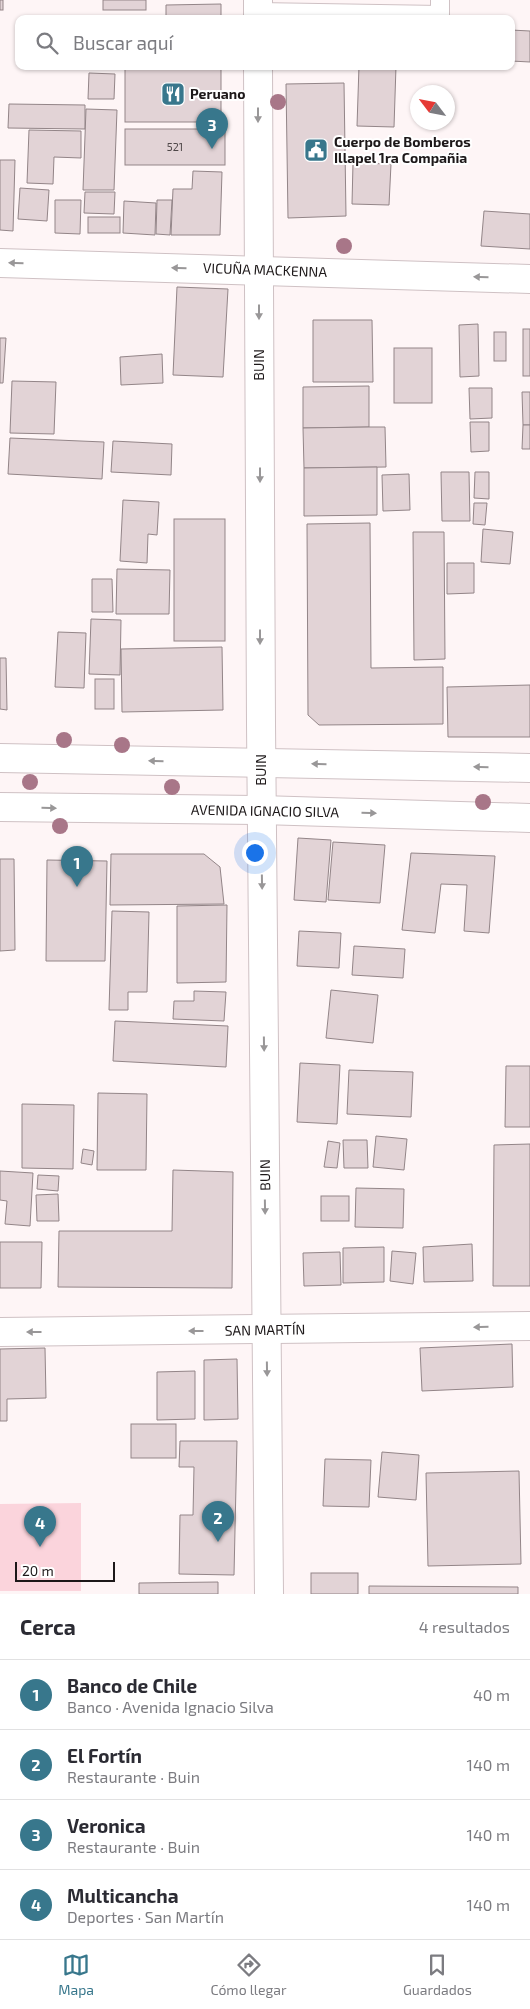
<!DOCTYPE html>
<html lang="es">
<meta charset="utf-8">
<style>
:root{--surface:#fff;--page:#f7f7f7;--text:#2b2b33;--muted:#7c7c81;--line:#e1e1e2;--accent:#38778c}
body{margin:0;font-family:"Exo 2",sans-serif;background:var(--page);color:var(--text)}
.compass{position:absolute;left:410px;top:85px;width:45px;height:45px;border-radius:50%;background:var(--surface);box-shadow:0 1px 4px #0004;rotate:302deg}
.scale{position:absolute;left:15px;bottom:12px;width:100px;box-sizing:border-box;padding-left:5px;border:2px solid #1d1819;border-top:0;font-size:14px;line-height:18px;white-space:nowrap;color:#1d1819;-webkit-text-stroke:4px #fff;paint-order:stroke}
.you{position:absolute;left:254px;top:852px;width:18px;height:18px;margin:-12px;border:4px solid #fff;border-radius:50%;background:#1a73e8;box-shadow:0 0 0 8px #1a73e833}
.badge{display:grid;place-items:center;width:32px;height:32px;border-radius:50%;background:var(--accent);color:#fff;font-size:16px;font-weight:700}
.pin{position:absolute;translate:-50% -41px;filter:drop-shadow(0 1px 2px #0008)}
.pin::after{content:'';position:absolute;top:26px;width:18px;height:15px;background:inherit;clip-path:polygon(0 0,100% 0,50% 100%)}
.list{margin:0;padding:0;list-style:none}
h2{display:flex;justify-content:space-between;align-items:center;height:65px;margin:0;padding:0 20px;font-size:21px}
h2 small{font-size:16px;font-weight:400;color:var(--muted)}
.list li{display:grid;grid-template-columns:32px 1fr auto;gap:15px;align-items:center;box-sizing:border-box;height:70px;padding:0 20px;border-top:1px solid var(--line)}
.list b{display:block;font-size:19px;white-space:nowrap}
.list p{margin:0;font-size:16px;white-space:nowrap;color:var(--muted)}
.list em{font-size:16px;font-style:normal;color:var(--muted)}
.icon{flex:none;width:28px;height:28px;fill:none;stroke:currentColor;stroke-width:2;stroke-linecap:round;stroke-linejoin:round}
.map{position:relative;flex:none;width:530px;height:1594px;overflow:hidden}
.search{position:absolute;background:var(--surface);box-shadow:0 1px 4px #0004;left:15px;right:15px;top:15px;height:55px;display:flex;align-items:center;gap:12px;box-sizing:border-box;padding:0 18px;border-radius:10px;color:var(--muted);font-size:19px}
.sheet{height:345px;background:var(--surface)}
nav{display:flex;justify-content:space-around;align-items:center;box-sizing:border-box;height:70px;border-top:1px solid var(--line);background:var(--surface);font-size:14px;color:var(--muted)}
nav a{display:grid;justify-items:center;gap:2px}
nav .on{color:var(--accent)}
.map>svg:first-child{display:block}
</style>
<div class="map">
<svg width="530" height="1594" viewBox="0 0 530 1594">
<rect width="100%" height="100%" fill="#fef5f6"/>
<!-- green -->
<polygon fill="#fbd4dc" points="81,1503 81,1591 0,1591 0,1504"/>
<!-- building -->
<g fill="#e2d3d6" stroke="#938588">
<rect x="0" y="0" width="3" height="10"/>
<rect x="103" y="0" width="43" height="10"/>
<polygon points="221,4 221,19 166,19 166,5"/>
<polygon points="511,30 530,31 530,62 511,61"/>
<rect x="125" y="66" width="96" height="56"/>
<polygon points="321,66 349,66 349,68"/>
<polygon points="359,66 396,66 394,127 357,126"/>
<polygon points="89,73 115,74 114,99 88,99"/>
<polygon points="344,83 346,216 288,218 286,84"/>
<polygon points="9,104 85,105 85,129 8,128"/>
<polygon points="86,109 117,110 114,190 83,190"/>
<rect x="125" y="129" width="100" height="36"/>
<polygon points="29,130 81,131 81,158 54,157 53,184 27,183"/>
<polygon points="0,160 15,160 13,231 0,230"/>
<polygon points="353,163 391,164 389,205 352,204"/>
<polygon points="193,171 222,172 220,235 171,235 173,189 192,189"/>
<polygon points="20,188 49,190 47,221 18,219"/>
<polygon points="85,192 115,192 114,214 84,213"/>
<polygon points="55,200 81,200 80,234 55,233"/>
<polygon points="157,200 172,200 170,235 156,234"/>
<polygon points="124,201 156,203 155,235 123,233"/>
<polygon points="484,211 530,214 530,249 481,246"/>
<rect x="88" y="217" width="32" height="16"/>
<polygon points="177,287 228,289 223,377 173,375"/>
<polygon points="313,320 372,320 373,382 313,382"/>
<polygon points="478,324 479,376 460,377 459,325"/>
<rect x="523" y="329" width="7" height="47"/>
<rect x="494" y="332" width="12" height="29"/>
<polygon points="0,338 6,338 3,383 0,383"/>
<rect x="394" y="348" width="38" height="55"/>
<polygon points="162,354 163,383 121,385 120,357"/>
<polygon points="12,381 56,382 54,434 10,433"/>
<polygon points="369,386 369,427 303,428 303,387"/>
<polygon points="469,388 492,388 492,418 470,419"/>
<polygon points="522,392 530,392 530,425 523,425"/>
<polygon points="470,422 489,422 489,451 471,452"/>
<polygon points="523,425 530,425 530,449 522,449"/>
<polygon points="369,427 385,427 386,467 304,468 303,428"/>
<polygon points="10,438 104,442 102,479 8,474"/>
<polygon points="113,441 172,444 171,475 111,472"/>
<polygon points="377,467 377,515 304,516 304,468"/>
<polygon points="441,472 469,472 470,521 442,521"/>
<polygon points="475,472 489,472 489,499 474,498"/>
<polygon points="409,474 410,510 383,511 382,475"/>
<polygon points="123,500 159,502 157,535 148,534 147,563 120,561"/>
<polygon points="474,503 487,503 485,525 473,524"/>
<rect x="174" y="519" width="51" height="122"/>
<polygon points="370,523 371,668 443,667 443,724 319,725 308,715 307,524"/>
<polygon points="483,529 513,532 510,564 481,562"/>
<polygon points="413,532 444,532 445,659 414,660"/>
<polygon points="447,563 474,563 474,593 447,594"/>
<polygon points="117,569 170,570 169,614 116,614"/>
<polygon points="92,579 112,579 113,612 92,612"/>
<polygon points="91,619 121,620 120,675 89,674"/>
<polygon points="58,632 86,633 84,688 55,687"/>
<polygon points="222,647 223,710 122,712 121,649"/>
<polygon points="0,658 6,658 7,710 0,709"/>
<rect x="95" y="679" width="19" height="30"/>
<polygon points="530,685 530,737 448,737 447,687"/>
<polygon points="298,838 331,840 326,902 294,900"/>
<polygon points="333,842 385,845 380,903 328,900"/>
<polygon points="411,853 495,856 489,933 464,931 467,885 441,884 435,933 402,930"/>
<polygon points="111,854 204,854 220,867 224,904 110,905"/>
<polygon points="0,859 14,859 15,950 0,951"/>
<polygon points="47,860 107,861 105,961 46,961"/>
<polygon points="227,905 226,982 177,983 177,906"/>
<polygon points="112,911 149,912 147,992 128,992 128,1010 109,1010"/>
<polygon points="299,931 341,933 339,968 297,966"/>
<polygon points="354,946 405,949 403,978 352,975"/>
<polygon points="331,990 378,995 373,1043 326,1038"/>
<polygon points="194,991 226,992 224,1021 173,1019 174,1001 194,1001"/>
<polygon points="115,1021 228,1026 226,1067 113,1061"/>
<polygon points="300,1063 340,1065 337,1124 297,1122"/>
<polygon points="506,1066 530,1066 530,1127 505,1127"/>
<polygon points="349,1070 413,1072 411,1117 347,1114"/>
<polygon points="98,1093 147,1094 146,1170 97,1170"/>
<polygon points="22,1104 74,1105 73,1169 22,1168"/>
<polygon points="376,1136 407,1139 404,1170 373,1167"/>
<polygon points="343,1140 367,1140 368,1168 344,1168"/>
<polygon points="328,1141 340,1143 337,1168 324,1167"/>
<polygon points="530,1144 530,1286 493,1286 494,1145"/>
<polygon points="83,1149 94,1151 92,1165 81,1163"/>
<polygon points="173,1170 233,1172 232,1288 58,1287 59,1231 172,1231"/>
<polygon points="0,1171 33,1173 30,1226 5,1224 7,1201 0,1200"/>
<polygon points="38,1175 59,1176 58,1191 37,1189"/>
<polygon points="356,1188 404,1189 403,1228 355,1227"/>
<polygon points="58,1194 59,1221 37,1221 36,1195"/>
<rect x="321" y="1196" width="28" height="25"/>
<polygon points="0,1242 42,1242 41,1288 0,1288"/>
<polygon points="472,1244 473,1281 424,1282 423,1247"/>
<polygon points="384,1247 384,1282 343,1283 343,1248"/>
<polygon points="392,1251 416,1253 413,1284 390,1281"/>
<polygon points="340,1252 341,1285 304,1286 303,1253"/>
<polygon points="512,1344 513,1387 422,1391 420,1348"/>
<polygon points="45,1348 46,1398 7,1399 7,1421 0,1421 0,1349"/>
<polygon points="237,1359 238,1419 204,1420 204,1360"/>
<polygon points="195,1371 195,1419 157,1420 157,1372"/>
<rect x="131" y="1424" width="45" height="34"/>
<polygon points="180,1441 237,1441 234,1575 179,1574 180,1515 193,1515 194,1467 179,1467"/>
<polygon points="382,1452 419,1455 416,1500 378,1497"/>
<polygon points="325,1459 371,1460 369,1507 323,1506"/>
<polygon points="519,1471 521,1564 428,1566 426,1473"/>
<rect x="311" y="1573" width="47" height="21"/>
<polygon points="218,1582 218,1594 139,1594 139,1583"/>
<polygon points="369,1586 518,1587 518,1594 369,1594"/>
</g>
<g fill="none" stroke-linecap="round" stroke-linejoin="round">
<!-- lane casing -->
<g stroke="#cfc1c4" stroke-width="20">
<polyline id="lane" points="258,12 440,15 440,0"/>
</g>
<!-- street casing -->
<g stroke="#cfc1c4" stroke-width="30">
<g id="street">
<polyline points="0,263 530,279"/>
<polyline points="0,1332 530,1326"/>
</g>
</g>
<!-- secondary casing -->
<g stroke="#cfc1c4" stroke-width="30">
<g id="secondary">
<polyline points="258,0 258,19"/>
<polyline points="258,66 261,724 269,1594"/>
<polyline points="0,758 530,768"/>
<polyline points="0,807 261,810 530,818"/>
</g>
</g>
<!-- lane -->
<use href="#lane" stroke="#fff" stroke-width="18"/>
<!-- street -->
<use href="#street" stroke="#fff" stroke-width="28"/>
<!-- secondary -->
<use href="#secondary" stroke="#fff" stroke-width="28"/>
</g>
<!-- trees -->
<g fill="#a87688">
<circle cx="278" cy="102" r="8"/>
<circle cx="344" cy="246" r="8"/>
<circle cx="64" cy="740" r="8"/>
<circle cx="122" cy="745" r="8"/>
<circle cx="30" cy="782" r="8"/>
<circle cx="172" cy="787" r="8"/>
<circle cx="483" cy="802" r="8"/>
<circle cx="60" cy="826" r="8"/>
</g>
<!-- one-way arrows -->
<defs><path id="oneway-solid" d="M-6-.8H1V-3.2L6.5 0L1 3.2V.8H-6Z" transform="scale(1.25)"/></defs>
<g fill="#999798">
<use href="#oneway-solid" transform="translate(258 115) rotate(90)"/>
<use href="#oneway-solid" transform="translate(16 263) rotate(-178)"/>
<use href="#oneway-solid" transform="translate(179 268) rotate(-178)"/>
<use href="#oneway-solid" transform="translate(481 277) rotate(-178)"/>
<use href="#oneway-solid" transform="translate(259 312) rotate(90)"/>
<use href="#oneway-solid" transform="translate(260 475) rotate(90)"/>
<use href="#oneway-solid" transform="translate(260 637) rotate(90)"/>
<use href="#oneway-solid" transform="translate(156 761) rotate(-179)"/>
<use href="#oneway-solid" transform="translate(319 764) rotate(-179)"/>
<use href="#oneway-solid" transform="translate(481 767) rotate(-179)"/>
<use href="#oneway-solid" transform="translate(49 808) rotate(1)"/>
<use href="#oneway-solid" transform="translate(369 813) rotate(2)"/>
<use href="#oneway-solid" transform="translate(262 882) rotate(89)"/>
<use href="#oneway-solid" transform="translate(264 1044) rotate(89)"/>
<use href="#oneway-solid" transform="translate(265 1207) rotate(89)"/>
<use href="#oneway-solid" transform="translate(481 1327) rotate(179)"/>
<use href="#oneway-solid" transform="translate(196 1331) rotate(180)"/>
<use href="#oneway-solid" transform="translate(34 1332) rotate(180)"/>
<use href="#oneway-solid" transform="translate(267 1369) rotate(89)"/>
</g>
<!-- icons -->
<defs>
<g id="restaurant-square" transform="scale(1.25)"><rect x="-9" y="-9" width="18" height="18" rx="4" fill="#38778c" stroke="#fff"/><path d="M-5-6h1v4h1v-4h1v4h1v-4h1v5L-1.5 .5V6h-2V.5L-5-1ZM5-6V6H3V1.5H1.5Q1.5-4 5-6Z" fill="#fff"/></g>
<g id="civic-square" transform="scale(1.25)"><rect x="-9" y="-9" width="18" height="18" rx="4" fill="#38778c" stroke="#fff"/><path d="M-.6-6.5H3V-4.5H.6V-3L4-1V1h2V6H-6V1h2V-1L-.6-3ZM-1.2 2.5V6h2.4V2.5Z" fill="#fff"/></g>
</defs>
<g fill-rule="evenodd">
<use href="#restaurant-square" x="173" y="94"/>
<use href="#civic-square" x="316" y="150"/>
</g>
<g text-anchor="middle" stroke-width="4" stroke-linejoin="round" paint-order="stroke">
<!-- number labels -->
<g font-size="11" fill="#4e4748">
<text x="175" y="151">521</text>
</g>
<!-- poi labels -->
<g font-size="14" font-weight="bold" fill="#1d1819" stroke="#fff" text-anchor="start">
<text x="190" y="99">Peruano</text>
<text x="334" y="147">Cuerpo de Bomberos<tspan x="334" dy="16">Illapel 1ra Compañia</tspan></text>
</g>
<!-- street labels -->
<g font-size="14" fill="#1d1819" stroke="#fff">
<text transform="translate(265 270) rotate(2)" y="5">VICUÑA MACKENNA</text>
<text transform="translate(259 365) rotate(-90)" y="5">BUIN</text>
<text transform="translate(261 770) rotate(-90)" y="5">BUIN</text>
<text transform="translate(265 811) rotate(1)" y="5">AVENIDA IGNACIO SILVA</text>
<text transform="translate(265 1175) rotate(-91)" y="5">BUIN</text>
<text transform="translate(265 1330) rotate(-1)" y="5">SAN MARTÍN</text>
</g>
</g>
</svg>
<svg class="compass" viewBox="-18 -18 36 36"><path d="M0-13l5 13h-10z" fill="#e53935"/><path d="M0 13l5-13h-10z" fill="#7c7c81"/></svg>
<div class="scale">20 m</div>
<div class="you"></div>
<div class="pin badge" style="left:77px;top:887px">1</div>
<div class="pin badge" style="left:218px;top:1542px">2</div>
<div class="pin badge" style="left:212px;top:149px">3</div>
<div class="pin badge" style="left:40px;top:1547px">4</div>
<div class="search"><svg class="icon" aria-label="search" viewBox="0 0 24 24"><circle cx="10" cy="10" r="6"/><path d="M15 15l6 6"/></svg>Buscar aquí</div>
</div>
<section class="sheet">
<h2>Cerca<small>4 resultados</small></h2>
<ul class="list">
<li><span class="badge">1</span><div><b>Banco de Chile</b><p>Banco · Avenida Ignacio Silva</p></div><em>40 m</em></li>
<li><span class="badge">2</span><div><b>El Fortín</b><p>Restaurante · Buin</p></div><em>140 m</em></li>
<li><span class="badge">3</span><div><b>Veronica</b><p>Restaurante · Buin</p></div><em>140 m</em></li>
<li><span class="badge">4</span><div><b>Multicancha</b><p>Deportes · San Martín</p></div><em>140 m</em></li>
</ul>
</section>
<nav>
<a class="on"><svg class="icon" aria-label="map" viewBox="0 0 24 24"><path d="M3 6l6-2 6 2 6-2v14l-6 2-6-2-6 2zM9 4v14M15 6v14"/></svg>Mapa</a>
<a><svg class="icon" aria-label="directions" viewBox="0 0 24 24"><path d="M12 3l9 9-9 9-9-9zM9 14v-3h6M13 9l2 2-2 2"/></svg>Cómo llegar</a>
<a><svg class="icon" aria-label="saved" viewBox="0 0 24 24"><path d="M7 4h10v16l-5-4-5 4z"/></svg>Guardados</a>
</nav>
